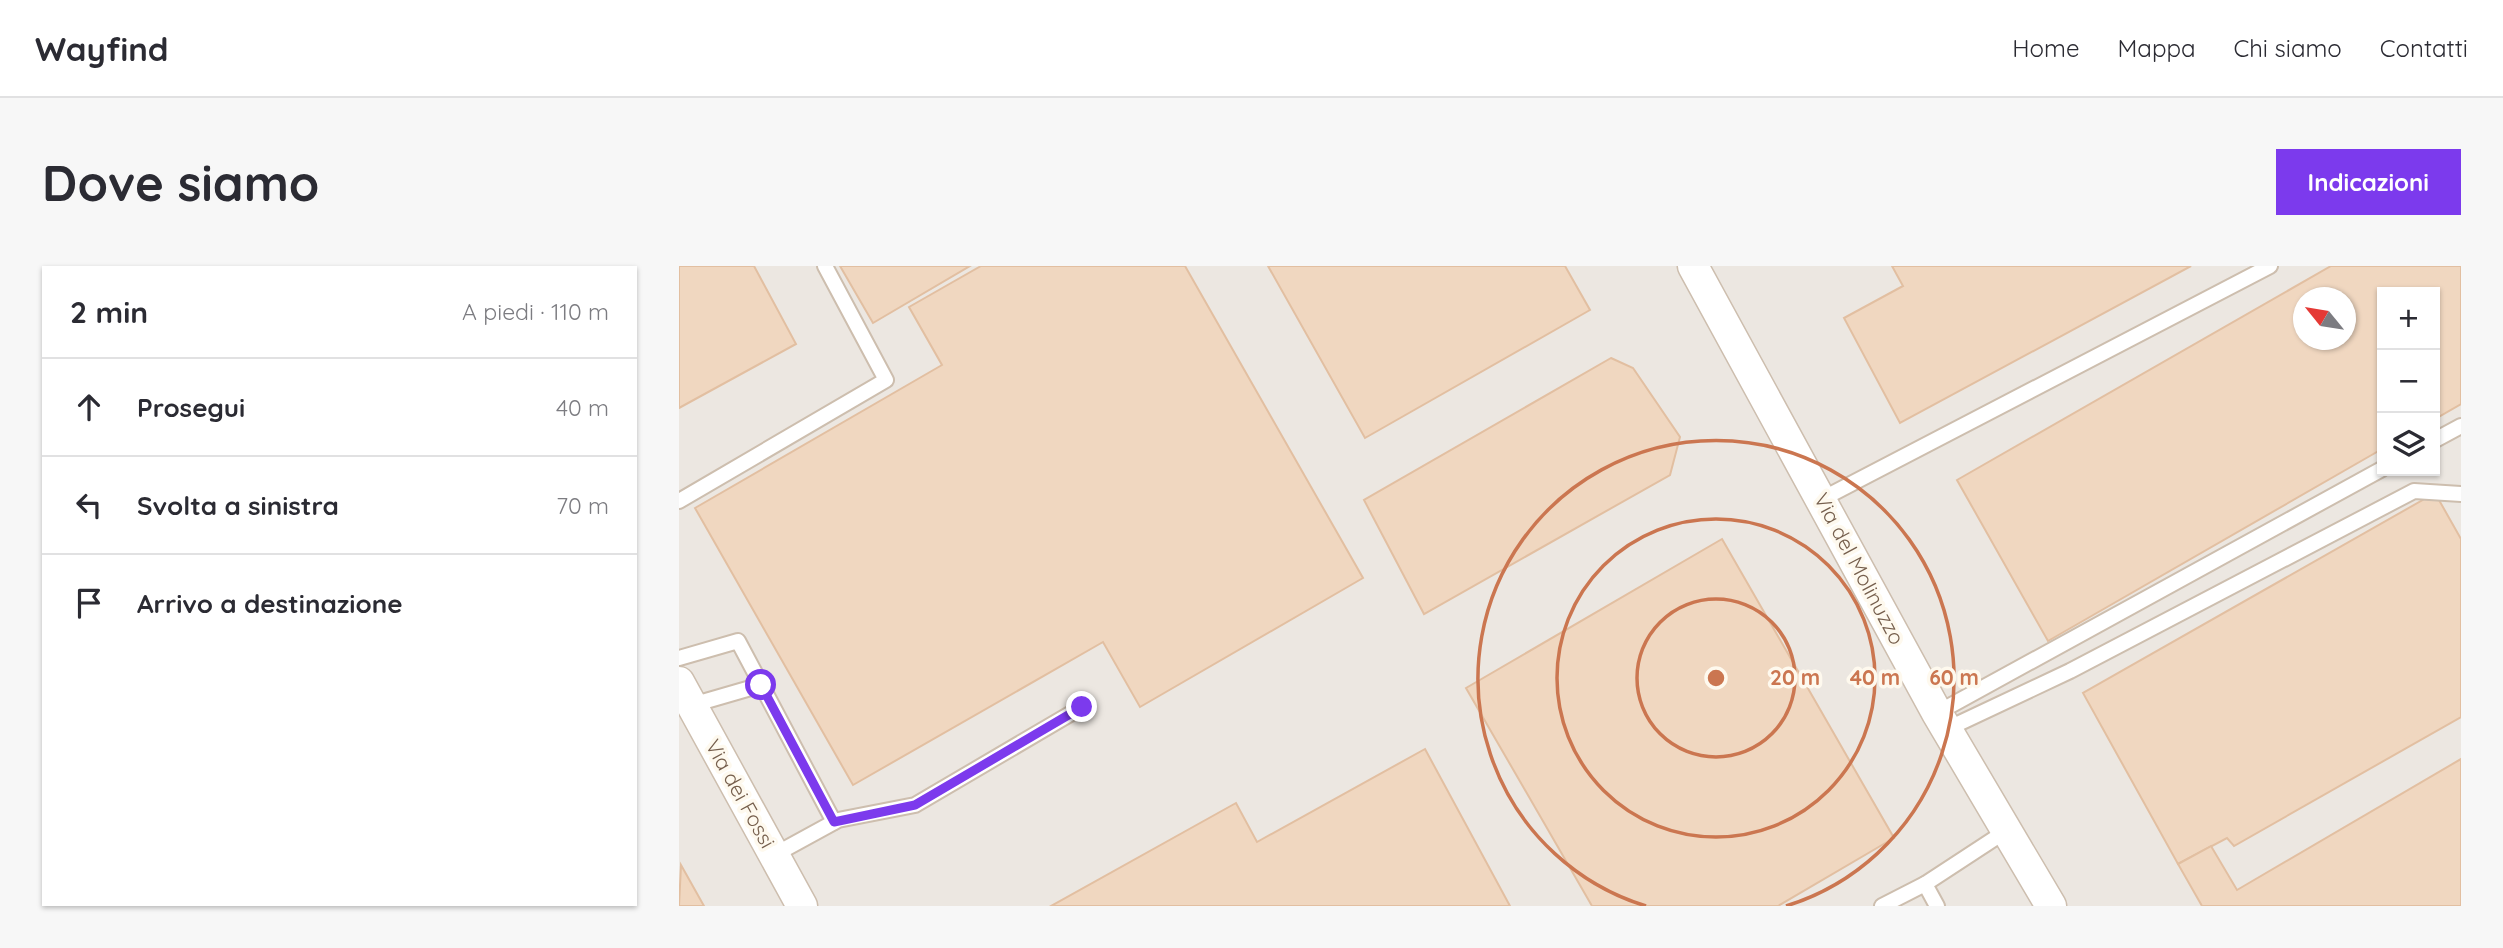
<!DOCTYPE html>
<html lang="it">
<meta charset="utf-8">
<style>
:root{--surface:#fff;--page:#f7f7f7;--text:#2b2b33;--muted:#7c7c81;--line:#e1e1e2;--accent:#7c3aed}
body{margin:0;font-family:Quicksand,sans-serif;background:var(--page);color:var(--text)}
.controls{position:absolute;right:21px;top:21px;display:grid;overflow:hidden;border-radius:0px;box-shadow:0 2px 5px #0004}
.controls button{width:63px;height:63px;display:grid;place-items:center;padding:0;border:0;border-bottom:2px solid var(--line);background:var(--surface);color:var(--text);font:35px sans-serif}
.compass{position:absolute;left:1614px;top:21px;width:63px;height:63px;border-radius:50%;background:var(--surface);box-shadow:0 2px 5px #0004;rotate:300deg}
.stop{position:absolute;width:21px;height:21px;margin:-16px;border:5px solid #7c3aed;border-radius:50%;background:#fff}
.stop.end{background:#7c3aed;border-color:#fff;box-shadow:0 2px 7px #0008}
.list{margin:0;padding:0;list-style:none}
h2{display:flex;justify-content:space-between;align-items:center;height:91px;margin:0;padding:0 28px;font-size:30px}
h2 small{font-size:23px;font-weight:400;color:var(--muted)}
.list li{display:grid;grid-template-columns:46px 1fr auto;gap:21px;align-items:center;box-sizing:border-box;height:98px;padding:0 28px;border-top:2px solid var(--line)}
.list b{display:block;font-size:26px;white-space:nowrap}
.list em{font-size:23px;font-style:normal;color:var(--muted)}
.icon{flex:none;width:38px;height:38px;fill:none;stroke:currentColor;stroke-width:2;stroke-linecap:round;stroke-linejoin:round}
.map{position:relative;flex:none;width:1782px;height:640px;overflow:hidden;border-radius:0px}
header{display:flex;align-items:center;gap:42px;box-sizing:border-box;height:98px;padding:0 35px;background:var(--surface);border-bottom:2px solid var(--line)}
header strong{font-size:33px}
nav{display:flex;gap:38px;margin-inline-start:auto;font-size:24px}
.intro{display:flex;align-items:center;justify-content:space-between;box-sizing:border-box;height:168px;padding:0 42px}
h1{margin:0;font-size:49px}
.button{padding:18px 32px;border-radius:0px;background:var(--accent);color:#fff;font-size:24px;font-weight:700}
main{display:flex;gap:42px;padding:0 42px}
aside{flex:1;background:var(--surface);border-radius:0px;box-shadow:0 2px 5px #0004}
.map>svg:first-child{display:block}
</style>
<header>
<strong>Wayfind</strong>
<nav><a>Home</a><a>Mappa</a><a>Chi siamo</a><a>Contatti</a></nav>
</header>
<div class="intro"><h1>Dove siamo</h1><a class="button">Indicazioni</a></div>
<main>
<aside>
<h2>2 min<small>A piedi · 110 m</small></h2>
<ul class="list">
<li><svg class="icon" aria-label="ahead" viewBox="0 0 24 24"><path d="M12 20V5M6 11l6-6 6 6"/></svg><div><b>Prosegui</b></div><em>40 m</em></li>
<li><svg class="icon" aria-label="left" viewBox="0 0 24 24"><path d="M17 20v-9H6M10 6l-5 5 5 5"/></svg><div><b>Svolta a sinistra</b></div><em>70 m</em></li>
<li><svg class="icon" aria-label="arrive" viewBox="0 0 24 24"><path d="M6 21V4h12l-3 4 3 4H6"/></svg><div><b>Arrivo a destinazione</b></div></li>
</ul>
</aside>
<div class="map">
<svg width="1782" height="640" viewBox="0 0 1782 640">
<rect width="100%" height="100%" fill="#fcf5e7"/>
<!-- industrial -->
<path fill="#ece7e1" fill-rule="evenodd" d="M0 0H1782V640H0ZM1703 26H1756V205H1703ZM1624 32H1666V74H1624Z"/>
<!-- building -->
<g fill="#f0d7c0" stroke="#e2bfa1" stroke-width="2" fill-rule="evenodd">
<polygon points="0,0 75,0 117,78 0,142"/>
<polygon points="161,0 291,0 194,57"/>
<polygon points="302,0 506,0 684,312 461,441 424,376 174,519 16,242 263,99 230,41"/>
<polygon points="589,0 886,0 911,44 686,172"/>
<polygon points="1213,0 1512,0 1221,157 1165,52 1224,20"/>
<path d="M1652 0H1782V138L1756 153V26H1703V183L1369 375 1278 214ZM1624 32H1666V74H1624Z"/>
<polygon points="932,92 954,102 1001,171 991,209 745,348 685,234"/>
<polygon points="1756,227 1782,273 1782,451 1555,580 1548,572 1499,598 1404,427"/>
<polygon points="1043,273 1215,572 1099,640 913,640 787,422"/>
<polygon points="746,483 831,640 372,640 557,537 578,576"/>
<polygon points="1782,493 1782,640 1523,640 1499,598 1532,580 1558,624"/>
<polygon points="2,599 25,640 0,640"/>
</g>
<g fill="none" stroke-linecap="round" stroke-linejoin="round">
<!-- lane casing -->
<g stroke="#cdbeae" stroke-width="18">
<g id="lane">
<polyline points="1756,174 1782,160"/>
<polyline points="1143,233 1591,0"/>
<polyline points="0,235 207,114 146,0"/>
<polyline points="0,392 59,375 155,556"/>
<polyline points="13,439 82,419"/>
<polyline points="1258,447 1703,203"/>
<polyline points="1268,463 1391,405 1735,225 1782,228"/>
<polyline points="95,589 159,554 236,539 403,441"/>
<polyline points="1203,640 1246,618"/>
<polyline points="1258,640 1246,618 1327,565"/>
</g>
</g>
<!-- street casing -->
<g stroke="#cdbeae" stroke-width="33">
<g id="street">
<polyline points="1014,0 1258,447 1372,640"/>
<polyline points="0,416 123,640"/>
</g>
</g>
<!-- lane -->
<use href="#lane" stroke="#fff" stroke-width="14"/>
<!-- street -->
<use href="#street" stroke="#fff" stroke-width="30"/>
</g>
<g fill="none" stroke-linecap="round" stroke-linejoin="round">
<!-- route -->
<polyline stroke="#7c3aed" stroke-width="9" points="82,419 155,556 236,539 403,441"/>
</g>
<!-- distance rings -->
<g fill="none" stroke="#cb7650" stroke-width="3.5">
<circle cx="1037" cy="412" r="79"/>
<circle cx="1037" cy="412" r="159"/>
<path d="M967 640A238 238 0 1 1 1107 640"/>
</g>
<g text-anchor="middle" stroke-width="7" stroke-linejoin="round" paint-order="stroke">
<!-- street labels -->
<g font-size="21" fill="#755e4c" stroke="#fef9ee">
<text transform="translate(1180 303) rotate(62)" y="7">Via del Molinuzzo</text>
<text transform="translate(61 528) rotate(61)" y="7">Via dei Fossi</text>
</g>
</g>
<circle cx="1037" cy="412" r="10" fill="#cb7650" stroke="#fef9ee" stroke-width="3.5"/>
<g font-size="21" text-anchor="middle" font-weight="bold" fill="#cb7650" stroke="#fef9ee" stroke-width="7" stroke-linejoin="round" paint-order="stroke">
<text x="1116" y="419">20 m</text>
<text x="1196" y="419">40 m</text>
<text x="1275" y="419">60 m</text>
</g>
</svg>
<div class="controls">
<button>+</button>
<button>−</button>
<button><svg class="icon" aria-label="layers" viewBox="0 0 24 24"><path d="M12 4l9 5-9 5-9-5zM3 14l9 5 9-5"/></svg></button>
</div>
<svg class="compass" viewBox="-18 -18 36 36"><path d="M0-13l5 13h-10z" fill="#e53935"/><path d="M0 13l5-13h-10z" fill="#7c7c81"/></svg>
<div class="stop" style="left:82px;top:419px"></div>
<div class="stop end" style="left:403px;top:441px"></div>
</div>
</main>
